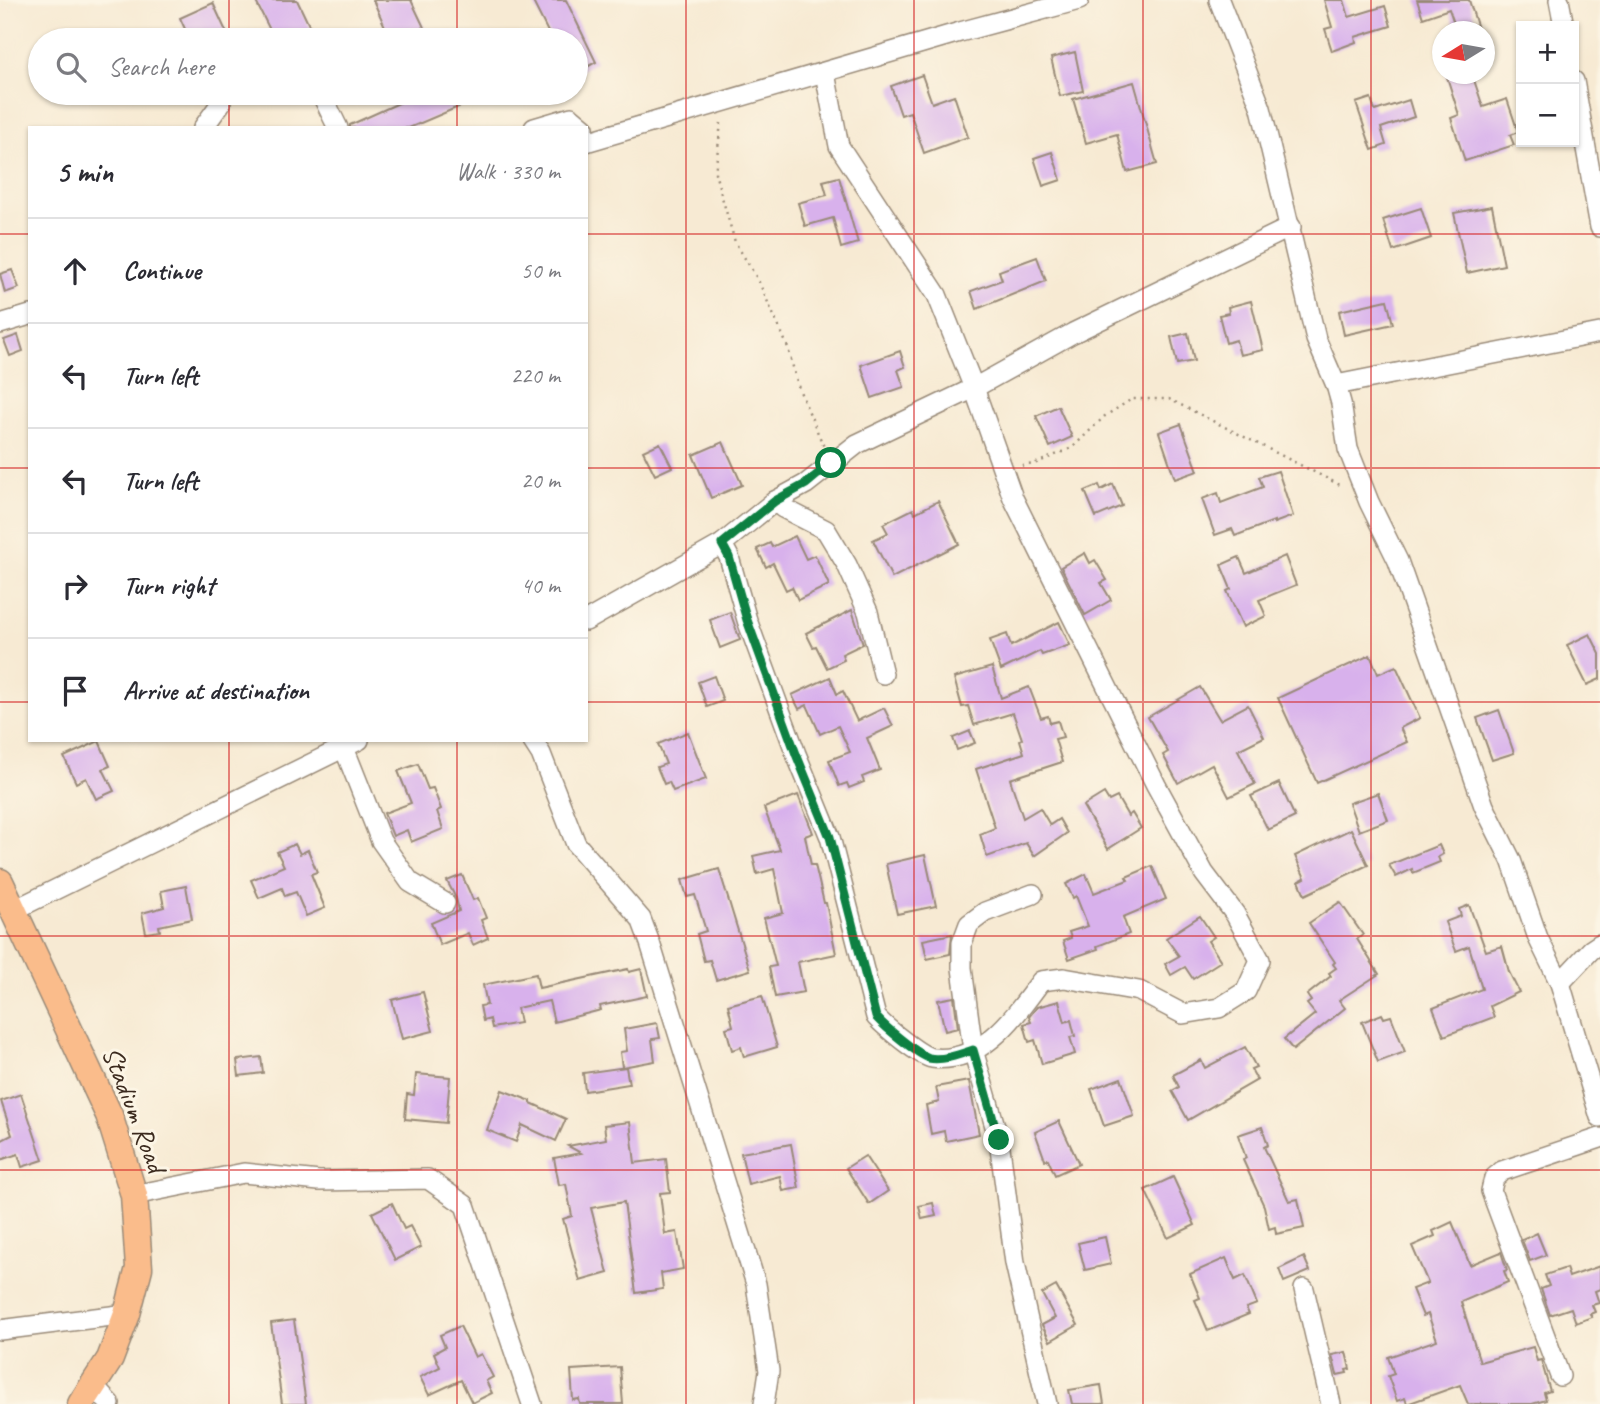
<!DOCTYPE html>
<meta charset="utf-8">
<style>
:root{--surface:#fff;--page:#f7f7f7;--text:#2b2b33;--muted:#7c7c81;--line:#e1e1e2}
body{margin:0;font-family:Caveat,sans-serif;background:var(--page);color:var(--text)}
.controls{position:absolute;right:21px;top:21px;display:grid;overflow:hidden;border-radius:0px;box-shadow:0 2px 5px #0004}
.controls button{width:63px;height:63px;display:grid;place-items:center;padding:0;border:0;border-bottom:2px solid var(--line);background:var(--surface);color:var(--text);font:35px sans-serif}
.compass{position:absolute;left:1432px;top:21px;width:63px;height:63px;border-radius:50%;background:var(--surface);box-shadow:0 2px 5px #0004;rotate:259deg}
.stop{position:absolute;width:21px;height:21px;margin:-16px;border:5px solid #0b8043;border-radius:50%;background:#fff}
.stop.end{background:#0b8043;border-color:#fff;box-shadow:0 2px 7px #0008}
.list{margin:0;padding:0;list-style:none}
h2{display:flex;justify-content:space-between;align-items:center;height:91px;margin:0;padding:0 28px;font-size:30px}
h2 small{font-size:23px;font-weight:400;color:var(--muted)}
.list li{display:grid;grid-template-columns:46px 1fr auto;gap:21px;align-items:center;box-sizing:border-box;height:105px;padding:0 28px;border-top:2px solid var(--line)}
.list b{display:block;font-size:26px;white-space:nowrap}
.list em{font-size:23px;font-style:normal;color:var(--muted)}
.icon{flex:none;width:38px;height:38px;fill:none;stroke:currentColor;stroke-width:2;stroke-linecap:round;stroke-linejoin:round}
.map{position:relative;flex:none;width:1600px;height:1404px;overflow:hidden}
.search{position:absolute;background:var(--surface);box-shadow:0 2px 5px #0004;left:28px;top:28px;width:560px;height:77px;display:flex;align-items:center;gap:18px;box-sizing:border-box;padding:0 24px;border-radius:38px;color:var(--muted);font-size:26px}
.panel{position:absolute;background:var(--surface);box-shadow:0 2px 5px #0004;left:28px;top:126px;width:560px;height:616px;border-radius:0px}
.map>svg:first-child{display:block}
</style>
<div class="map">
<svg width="1600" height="1404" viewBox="0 0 1600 1404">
<rect width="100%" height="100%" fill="#fcf5e5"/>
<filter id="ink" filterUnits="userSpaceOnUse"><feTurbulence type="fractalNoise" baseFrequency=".0143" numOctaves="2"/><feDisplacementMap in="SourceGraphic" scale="14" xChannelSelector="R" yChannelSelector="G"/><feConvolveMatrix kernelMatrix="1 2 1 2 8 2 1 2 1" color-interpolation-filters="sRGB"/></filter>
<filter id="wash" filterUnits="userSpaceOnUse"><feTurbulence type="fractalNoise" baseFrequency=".00686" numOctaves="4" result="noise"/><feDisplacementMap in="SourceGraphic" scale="28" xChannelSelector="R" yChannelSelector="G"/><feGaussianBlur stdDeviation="1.57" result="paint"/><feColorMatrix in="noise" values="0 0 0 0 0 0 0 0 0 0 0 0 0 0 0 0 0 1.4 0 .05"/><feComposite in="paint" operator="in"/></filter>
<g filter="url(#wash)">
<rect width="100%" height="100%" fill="#f7ead3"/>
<g id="blocks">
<!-- building -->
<g fill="#d8b1ec">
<polygon points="255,0 297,0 316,40 275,40"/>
<polygon points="373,0 411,0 430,40 391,40"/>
<polygon points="532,0 566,0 596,62 576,73 576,40 552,40"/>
<polygon points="1324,0 1344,0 1349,17 1385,6 1391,26 1355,37 1356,42 1332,51 1325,29 1332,27"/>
<polygon points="1417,0 1469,0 1479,32 1457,32 1449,9 1423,18"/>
<polygon points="213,3 230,40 190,40 180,18"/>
<polygon points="1075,52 1083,91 1060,96 1051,58"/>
<polygon points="1446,74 1472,74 1483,107 1507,99 1518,132 1510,135 1514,145 1465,161 1451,118 1459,115"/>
<polygon points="922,75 932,103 954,95 968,137 924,153 910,112 901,115 891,86"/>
<polygon points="1134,82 1157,164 1127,172 1117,134 1086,143 1073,99"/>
<polygon points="421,93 491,93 409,128 350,128 350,125"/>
<polygon points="1371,98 1375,111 1409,100 1414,117 1381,128 1386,145 1372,150 1356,103"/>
<polygon points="1052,152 1061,180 1043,186 1034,158"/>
<polygon points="839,177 858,243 841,248 833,218 805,226 798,203 827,195 823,181"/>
<polygon points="1492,206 1504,265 1467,273 1454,213"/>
<polygon points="1421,208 1431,238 1393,251 1383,220"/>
<polygon points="1037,257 1046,281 977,309 971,291 1002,280 999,271"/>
<polygon points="12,270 19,288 5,293 0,274"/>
<polygon points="1387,300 1393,324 1344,335 1339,311"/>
<polygon points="1251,301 1263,350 1240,355 1236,340 1226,343 1219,315 1229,313 1228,307"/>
<polygon points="1188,333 1194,361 1177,364 1171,337"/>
<polygon points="18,335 23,351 10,356 4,340"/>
<polygon points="900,351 905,367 898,370 904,387 872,398 861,365"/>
<polygon points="1058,406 1072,437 1050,447 1036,416"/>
<polygon points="1181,424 1198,471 1175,479 1159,432"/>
<polygon points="723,442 742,485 711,498 693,455"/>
<polygon points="660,443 672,467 655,475 643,451"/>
<polygon points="1278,471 1293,516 1274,523 1274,521 1235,536 1232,529 1215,535 1202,499 1218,493 1221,503 1263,487 1259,477"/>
<polygon points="1113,484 1122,506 1096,517 1085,491 1099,485 1101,490"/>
<polygon points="938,501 959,544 892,578 873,540 888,533 883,524 913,509 915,513"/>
<polygon points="795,536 806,559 815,555 829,585 798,600 792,587 786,590 773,563 766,567 757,549 770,543 772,547"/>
<polygon points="1085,553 1090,563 1095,560 1107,580 1101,583 1111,600 1085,615 1061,567"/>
<polygon points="1285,556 1296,585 1259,600 1266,616 1243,627 1227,591 1231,589 1221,565 1239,557 1246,573"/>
<polygon points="852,610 863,644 842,654 844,660 827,668 816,646 813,647 806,633"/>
<polygon points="730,612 740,640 720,648 710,620"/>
<polygon points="1059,622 1070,645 1042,655 1040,651 1001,670 990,640 1007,634 1011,646"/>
<polygon points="1590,634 1600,654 1600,679 1587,685 1567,645"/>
<polygon points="1370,655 1378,674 1396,666 1420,718 1400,728 1407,742 1317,783 1278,698"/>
<polygon points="992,667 1001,698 1029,687 1041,718 1048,716 1050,723 1058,721 1063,737 1055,739 1062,762 1010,779 1023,818 1040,808 1050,825 1059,819 1067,833 1034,856 1026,843 987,857 980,834 995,828 976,769 1024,753 1020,740 1022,739 1013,713 974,725 968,706 962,707 954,678"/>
<polygon points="714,676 723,701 707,707 698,682"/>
<polygon points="830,677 837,694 843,691 857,721 884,708 893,726 867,738 880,770 862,777 864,782 849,788 847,783 839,786 829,760 850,752 838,726 820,734 807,705 799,709 792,695"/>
<polygon points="1200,687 1220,720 1248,705 1264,737 1238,750 1255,784 1229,797 1212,764 1178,783 1163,755 1168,752 1148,717"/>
<polygon points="1499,710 1514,753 1492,760 1477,718"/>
<polygon points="970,731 975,743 957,750 953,738"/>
<polygon points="688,732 706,779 673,791 669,782 664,784 657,767 666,764 658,744"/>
<polygon points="99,741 110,766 103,769 114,791 96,799 86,778 76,783 64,757"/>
<polygon points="418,764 428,789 433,788 441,809 437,811 443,829 411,842 407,830 393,836 384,813 411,803 398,771"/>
<polygon points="1279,783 1295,817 1268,830 1251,796"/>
<polygon points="1104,793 1109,801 1117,797 1128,816 1132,813 1141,828 1108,849 1083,806"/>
<polygon points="1378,793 1388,820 1359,831 1349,803"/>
<polygon points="798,795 813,833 805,836 811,865 815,865 824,903 826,903 836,954 798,962 804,992 775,997 769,967 776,966 764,918 783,913 774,869 757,874 753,856 780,850 764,808"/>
<polygon points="1351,829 1368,865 1305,895 1299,881 1305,878 1295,856"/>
<polygon points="295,844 300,854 308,850 317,872 311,874 325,908 306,916 296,892 285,896 282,888 259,898 251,880 284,866 277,852"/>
<polygon points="1439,845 1443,854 1438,857 1440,862 1413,873 1412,869 1396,877 1389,865"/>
<polygon points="925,855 936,906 897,914 886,864"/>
<polygon points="1152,866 1166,899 1123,917 1129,934 1097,946 1098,949 1069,959 1063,941 1071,938 1069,932 1088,926 1076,896 1073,898 1066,884 1086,874 1094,893 1128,880 1126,877"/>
<polygon points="719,869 750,970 716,980 710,960 704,961 697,934 706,931 695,895 687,897 682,880"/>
<polygon points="462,875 473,900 478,898 486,918 481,920 488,938 473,945 468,933 440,945 431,923 459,911 456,898 447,881"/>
<polygon points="186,886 192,919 159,926 160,931 146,933 142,913 164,907 161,891"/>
<polygon points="1340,902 1363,935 1357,939 1379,974 1339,1000 1345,1008 1293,1050 1284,1039 1315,1014 1307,1004 1311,1001 1307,995 1331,976 1329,973 1336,968 1333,964 1335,962 1309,923"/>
<polygon points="1469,905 1486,951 1502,946 1509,972 1519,992 1490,1006 1494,1017 1444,1036 1433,1008 1482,989 1469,946 1456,951 1445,922 1461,916 1459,909"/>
<polygon points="1200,916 1214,937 1208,941 1221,961 1193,979 1185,967 1171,975 1165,964 1179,956 1166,938"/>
<polygon points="952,934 950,954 927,959 923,940"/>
<polygon points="628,969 629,972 641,969 647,996 600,1006 601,1010 554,1022 549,1001 517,1008 520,1023 492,1028 490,1019 483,1021 480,1006 487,1005 483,985 536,974 539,988"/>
<polygon points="423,992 433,1031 402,1039 392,1000"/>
<polygon points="762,996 777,1047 744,1057 741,1047 732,1050 726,1028 733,1026 728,1005"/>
<polygon points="954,997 958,1028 945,1031 938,1000"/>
<polygon points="1059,1001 1065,1022 1071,1020 1075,1036 1070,1037 1075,1054 1042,1064 1035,1040 1029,1042 1024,1024 1031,1022 1029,1017 1037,1007"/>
<polygon points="1382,1014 1384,1018 1391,1016 1405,1052 1378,1062 1362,1022"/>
<polygon points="657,1023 660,1038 652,1039 655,1061 622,1067 620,1052 627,1051 624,1029"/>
<polygon points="1245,1047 1256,1067 1251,1069 1257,1080 1188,1120 1172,1091 1179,1087 1173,1075 1201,1060 1205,1068"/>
<polygon points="261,1057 263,1073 239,1076 237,1060"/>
<polygon points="626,1067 629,1084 585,1091 583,1073"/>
<polygon points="416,1074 450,1077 446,1123 405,1119 407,1094 414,1095"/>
<polygon points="1121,1078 1134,1116 1104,1126 1091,1089"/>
<polygon points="969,1081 979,1134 946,1141 944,1131 931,1134 926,1105 939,1102 936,1087"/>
<polygon points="502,1090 531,1101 531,1103 566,1119 556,1141 522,1125 516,1142 487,1130"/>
<polygon points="21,1094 43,1160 22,1167 18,1154 0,1160 0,1141 12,1135 1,1101"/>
<polygon points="1059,1121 1079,1164 1055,1175 1048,1159 1045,1160 1035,1132"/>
<polygon points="630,1122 635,1163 666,1159 670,1192 660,1193 665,1234 677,1232 683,1269 661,1273 663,1289 636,1293 624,1202 591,1208 608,1273 580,1281 563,1219 572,1216 566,1184 559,1185 554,1158 581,1153 568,1146 606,1139 604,1125"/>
<polygon points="1262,1127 1268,1145 1264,1147 1289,1201 1298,1199 1304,1228 1276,1234 1275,1227 1269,1229 1264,1206 1243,1160 1246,1158 1238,1135"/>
<polygon points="791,1144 799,1188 783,1191 780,1176 748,1184 741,1153"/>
<polygon points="865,1156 888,1191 869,1204 846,1168"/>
<polygon points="1173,1177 1195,1225 1168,1238 1145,1190"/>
<polygon points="392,1203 404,1229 410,1226 421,1247 395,1260 372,1213"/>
<polygon points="933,1203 936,1216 922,1219 919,1206"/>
<polygon points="1452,1222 1470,1265 1501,1252 1507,1270 1504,1271 1508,1282 1461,1302 1480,1362 1533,1347 1537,1361 1541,1360 1550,1391 1544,1393 1546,1400 1532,1404 1468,1404 1460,1385 1407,1404 1405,1398 1397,1401 1388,1376 1394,1374 1388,1357 1437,1340 1428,1314 1423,1316 1412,1289 1428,1283 1412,1246 1435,1236 1433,1231"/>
<polygon points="1537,1233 1546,1255 1530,1261 1522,1240"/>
<polygon points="1105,1237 1111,1264 1085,1270 1078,1243"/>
<polygon points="1304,1257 1310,1271 1284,1282 1279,1269"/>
<polygon points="1226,1258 1235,1280 1245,1275 1257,1304 1246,1308 1249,1314 1208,1331 1195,1300 1200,1298 1190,1274"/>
<polygon points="1600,1266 1600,1289 1595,1291 1599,1303 1592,1305 1595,1312 1590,1314 1592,1317 1576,1323 1571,1308 1550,1315 1541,1289 1549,1286 1545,1275 1566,1268 1569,1277"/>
<polygon points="1056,1286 1078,1325 1050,1341 1042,1325 1055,1318 1042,1294"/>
<polygon points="294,1320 306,1404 282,1404 271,1323"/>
<polygon points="460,1326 475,1357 481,1354 493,1377 486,1381 492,1393 472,1403 461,1380 429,1395 420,1377 440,1367 434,1353 445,1347 440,1335"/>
<polygon points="1346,1352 1350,1369 1346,1370 1347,1373 1337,1375 1332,1355"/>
<polygon points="620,1367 623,1404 580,1404 579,1399 573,1400 571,1370"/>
<polygon points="1101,1385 1104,1404 1072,1404 1069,1390"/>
</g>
</g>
</g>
<g filter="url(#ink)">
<use href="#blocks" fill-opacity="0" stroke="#998a78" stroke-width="2"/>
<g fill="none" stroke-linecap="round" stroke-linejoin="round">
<!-- minor casing -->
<g stroke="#998a78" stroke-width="22">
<g id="minor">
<polyline points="1219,0 1261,108 1316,339 1336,385 1341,403 1348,449 1369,502 1398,561 1484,806 1511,860 1538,938 1560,983 1600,1117"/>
<polyline points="1559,0 1564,26"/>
<polyline points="1574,81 1600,227"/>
<polyline points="321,93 338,128"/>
<polyline points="203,128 221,103"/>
<polyline points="534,128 571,117 584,128"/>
<polyline points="586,142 960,32 1079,0"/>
<polyline points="0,324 30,315"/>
<polyline points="1336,385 1600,333"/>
<polyline points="775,501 783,508 826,530 847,565 868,612 883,674"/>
<path d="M722 544 729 557 747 620 796 754 830 837 876 1017C885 1027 920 1056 932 1058 983 1064 1015 1016 1041 981L1064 978 1139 991 1183 1014 1219 1008 1246 991 1260 960 1235 914 1204 873 1156 785 1013 498 974 388 937 295 839 146 825 73"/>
<polyline points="586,621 722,544 775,501 806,484 857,444 974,388 1073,333 1291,227"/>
<polyline points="341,740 381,841 410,882 445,903"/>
<polyline points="532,740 541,754 576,844 641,919 650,943 756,1284 769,1371 764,1404"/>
<polyline points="1033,894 985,912 969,924 962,943 962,968 973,1050 999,1140 1015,1263 1047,1404"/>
<polyline points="12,911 359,740"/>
<polyline points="1560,983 1591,950 1600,944"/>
<polyline points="134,1195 244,1173 319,1181 428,1179 465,1205 532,1404"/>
<polyline points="1304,1289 1331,1404"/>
<polyline points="0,1330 127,1314"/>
<polyline points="1560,1376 1491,1191 1494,1178 1502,1171 1600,1138"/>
<polyline points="94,1387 110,1404"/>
</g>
</g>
<!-- major casing -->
<g stroke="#998a78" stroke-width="29">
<polyline id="major" points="0,882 109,1115 134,1195 139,1268 127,1314 110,1359 81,1404"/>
</g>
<!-- path -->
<g stroke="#998a78" stroke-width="2.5" stroke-dasharray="2 5" stroke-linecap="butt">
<polyline points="721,123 715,173 735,242 758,280 787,345 799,389 824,447"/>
<polyline points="1022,466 1034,464 1072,448 1105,416 1132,399 1169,399 1342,486"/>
</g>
<!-- minor -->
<use href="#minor" stroke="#fff" stroke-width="19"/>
<!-- major -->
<use href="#major" stroke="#fabc8b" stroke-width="26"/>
</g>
</g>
<g fill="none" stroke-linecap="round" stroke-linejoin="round" filter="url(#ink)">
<!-- route -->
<path stroke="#0b8043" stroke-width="9" d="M831 463 806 484 775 501 722 544 729 557 747 620 796 754 830 837 876 1017C886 1028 916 1053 929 1058 942 1061 961 1054 973 1050L999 1140"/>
</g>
<!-- grid -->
<path fill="none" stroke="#d62828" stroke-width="2" stroke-opacity="0.55" d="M229 0V40M457 0V40M686 0V1404M914 0V1404M1143 0V1404M1371 0V1404M229 93V128M457 93V128M0 234H30M586 234H1600M0 468H30M586 468H1600M0 702H30M586 702H1600M229 740V1404M457 740V1404M0 936H1600M0 1170H1600"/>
<g text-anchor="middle" stroke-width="6" stroke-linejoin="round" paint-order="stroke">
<!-- street labels -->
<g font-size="28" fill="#3b2a1e" stroke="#fcf5e5">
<text transform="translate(135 1109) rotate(69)" y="10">Stadium Road</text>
</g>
</g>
</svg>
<div class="controls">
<button>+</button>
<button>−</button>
</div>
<svg class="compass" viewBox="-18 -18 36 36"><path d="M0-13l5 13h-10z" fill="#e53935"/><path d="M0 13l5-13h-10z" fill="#7c7c81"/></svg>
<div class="stop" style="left:831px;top:463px"></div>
<div class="stop end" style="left:999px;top:1140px"></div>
<div class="search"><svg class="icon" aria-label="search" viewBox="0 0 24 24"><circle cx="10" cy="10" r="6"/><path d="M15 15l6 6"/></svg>Search here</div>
<section class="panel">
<h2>5 min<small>Walk · 330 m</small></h2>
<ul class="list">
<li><svg class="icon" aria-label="ahead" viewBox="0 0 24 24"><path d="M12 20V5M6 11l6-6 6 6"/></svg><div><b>Continue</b></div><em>50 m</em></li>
<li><svg class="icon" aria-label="left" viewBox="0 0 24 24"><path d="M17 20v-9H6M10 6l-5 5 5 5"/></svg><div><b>Turn left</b></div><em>220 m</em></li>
<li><svg class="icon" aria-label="left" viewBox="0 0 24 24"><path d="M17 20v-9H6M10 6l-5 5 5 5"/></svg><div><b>Turn left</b></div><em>20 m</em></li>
<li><svg class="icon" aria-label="right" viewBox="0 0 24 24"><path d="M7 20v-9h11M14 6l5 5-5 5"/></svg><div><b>Turn right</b></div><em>40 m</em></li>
<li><svg class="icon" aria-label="arrive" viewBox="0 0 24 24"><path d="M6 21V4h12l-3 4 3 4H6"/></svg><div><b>Arrive at destination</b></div></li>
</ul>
</section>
</div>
